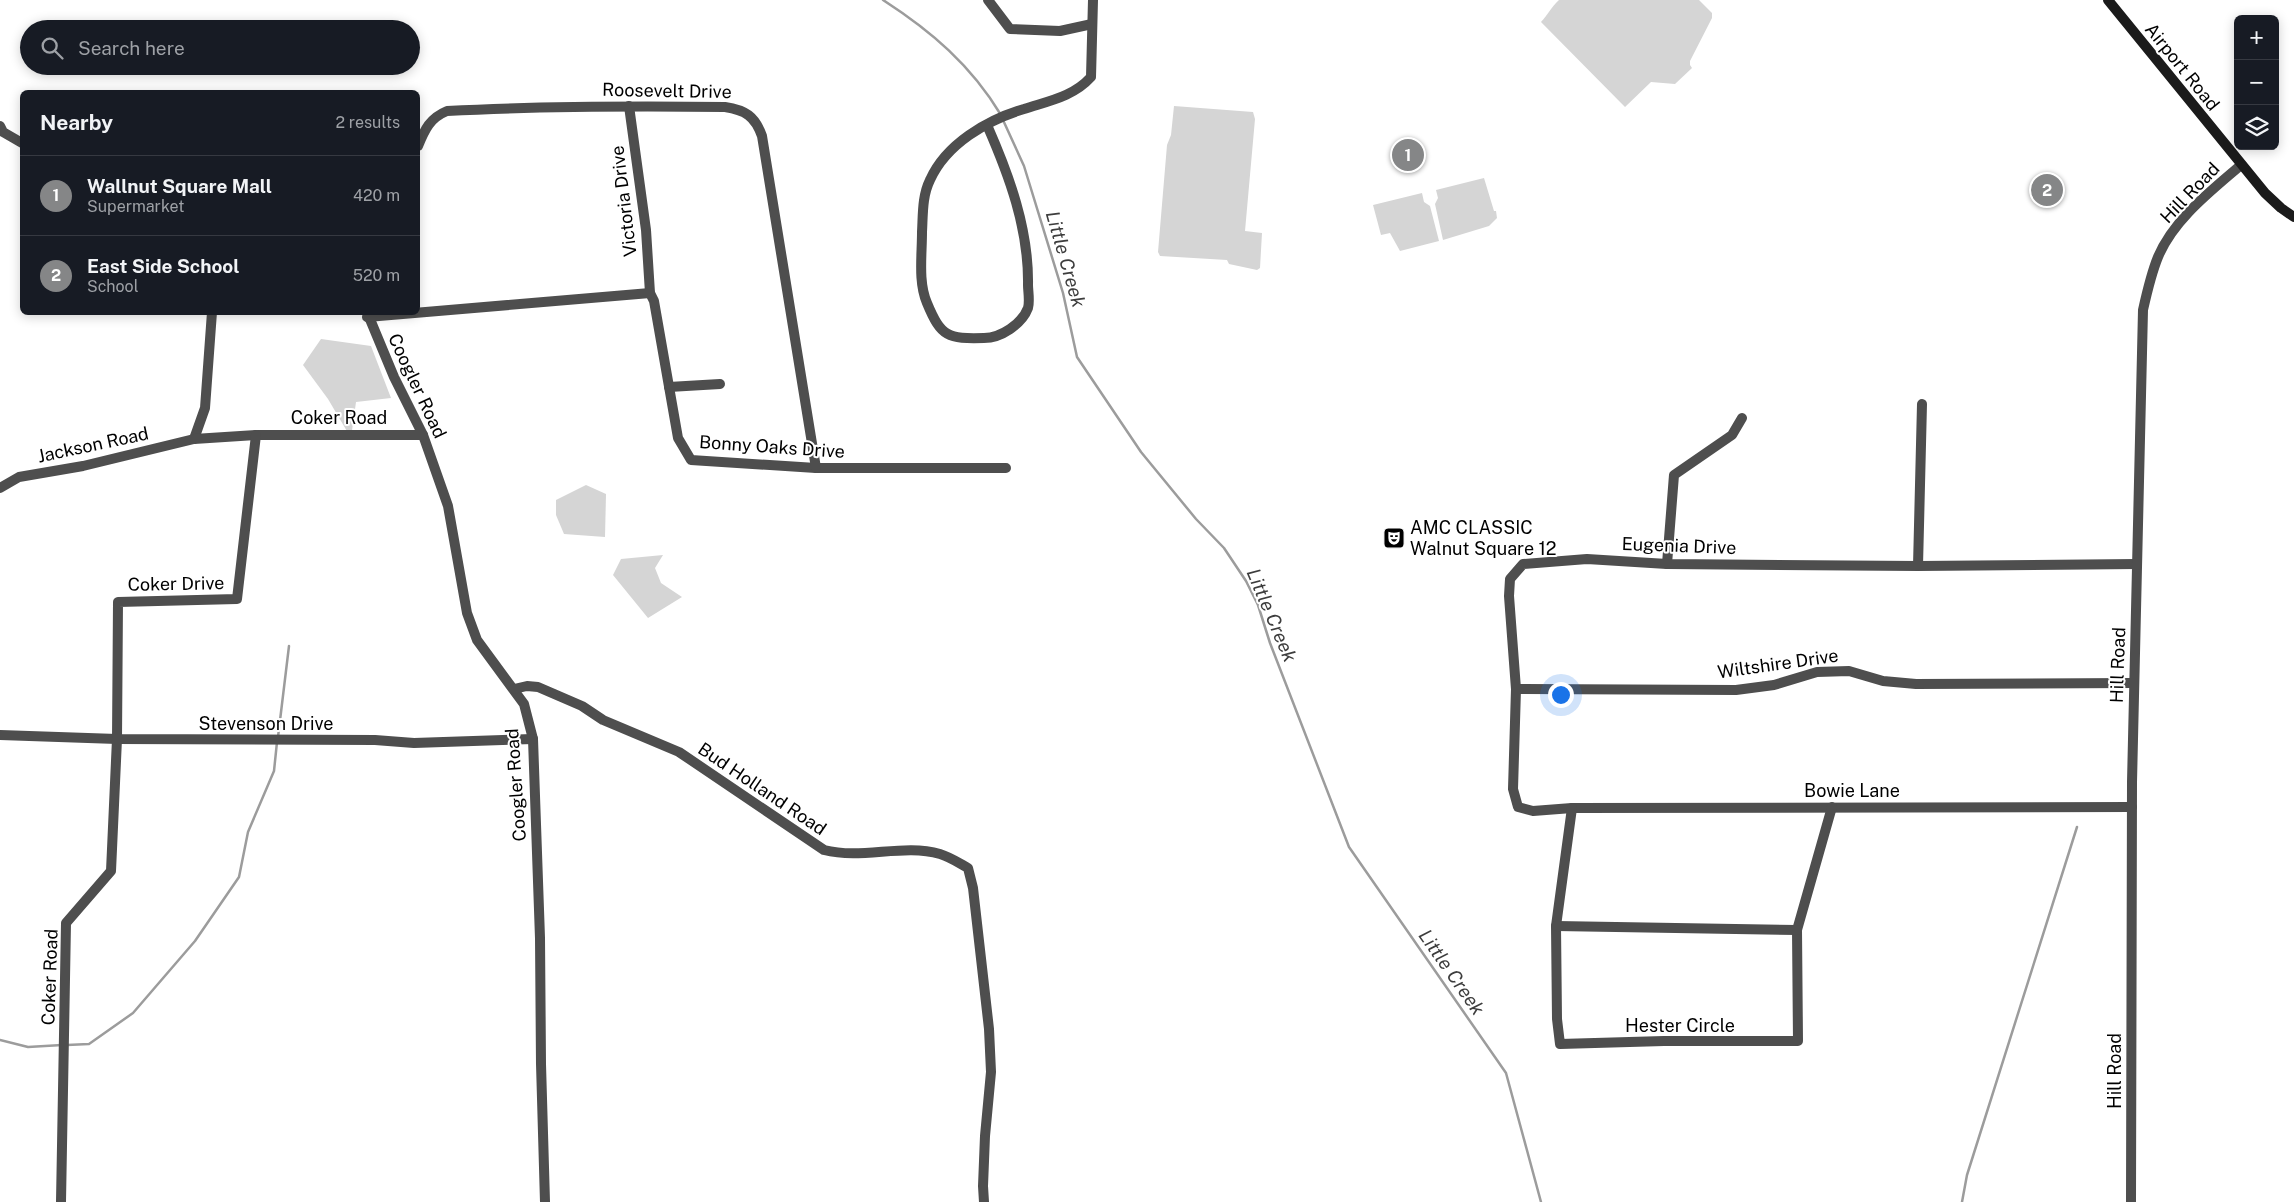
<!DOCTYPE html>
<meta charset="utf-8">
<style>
:root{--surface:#171b24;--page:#242831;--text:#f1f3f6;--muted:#9ea1a6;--line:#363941;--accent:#858687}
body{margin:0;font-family:"Public Sans",sans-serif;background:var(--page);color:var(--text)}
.controls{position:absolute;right:15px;top:15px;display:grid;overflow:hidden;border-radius:8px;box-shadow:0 2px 12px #0003}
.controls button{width:45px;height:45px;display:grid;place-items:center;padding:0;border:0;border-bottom:1px solid var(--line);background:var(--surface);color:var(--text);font:25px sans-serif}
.you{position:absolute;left:1560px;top:694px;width:18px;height:18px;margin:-12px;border:4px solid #fff;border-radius:50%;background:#1a73e8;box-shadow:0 0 0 8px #1a73e833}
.badge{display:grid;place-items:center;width:32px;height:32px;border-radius:50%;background:var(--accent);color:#fff;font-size:16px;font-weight:700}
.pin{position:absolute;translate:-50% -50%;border:2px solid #fff;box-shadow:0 1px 5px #0006}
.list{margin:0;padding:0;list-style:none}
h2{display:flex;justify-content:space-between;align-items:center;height:65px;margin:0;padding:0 20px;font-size:21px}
h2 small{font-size:16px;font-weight:400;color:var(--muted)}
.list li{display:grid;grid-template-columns:32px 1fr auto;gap:15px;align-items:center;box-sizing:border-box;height:80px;padding:0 20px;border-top:1px solid var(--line)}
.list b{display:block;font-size:19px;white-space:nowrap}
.list p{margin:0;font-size:16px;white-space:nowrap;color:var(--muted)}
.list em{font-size:16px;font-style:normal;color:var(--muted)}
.icon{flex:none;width:28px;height:28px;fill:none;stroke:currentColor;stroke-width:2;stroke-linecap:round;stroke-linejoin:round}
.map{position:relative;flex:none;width:2294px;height:1202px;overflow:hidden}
.search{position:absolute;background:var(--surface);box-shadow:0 2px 12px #0003;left:20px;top:20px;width:400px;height:55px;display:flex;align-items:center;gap:12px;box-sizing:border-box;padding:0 18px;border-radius:28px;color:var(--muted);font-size:19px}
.panel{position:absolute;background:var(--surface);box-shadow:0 2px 12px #0003;left:20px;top:90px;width:400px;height:225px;border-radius:8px}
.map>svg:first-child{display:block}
</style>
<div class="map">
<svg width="2294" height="1202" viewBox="0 0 2294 1202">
<rect width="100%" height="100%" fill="#fff"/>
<!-- green -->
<g fill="#d5d5d5">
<path d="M1559 0H1699L1712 13V18L1690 61V65L1692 68 1675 84 1651 82 1625 107 1541 22C1548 15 1551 7 1559 0Z"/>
<polygon points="1174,106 1253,112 1255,119 1245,231 1262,233 1260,268 1257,270 1229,264 1227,260 1160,256 1158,252 1167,145 1171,135"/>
<polygon points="1484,178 1494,211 1496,211 1497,218 1489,226 1443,240 1435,204 1438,198 1436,190"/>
<polygon points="1422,193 1424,202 1430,206 1439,241 1400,251 1390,233 1381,235 1373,205"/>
<polygon points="321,339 371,346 391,398 356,402 351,438 328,399 303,365"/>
<polygon points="586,485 606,494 605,537 564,534 556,515 556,500"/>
<polygon points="663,555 655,568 661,583 682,597 648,618 613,575 621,559"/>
</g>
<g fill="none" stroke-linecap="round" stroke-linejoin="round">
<!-- stream -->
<g stroke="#9c9c9c" stroke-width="2.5">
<path d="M883 0C931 31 971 65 1001 115"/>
<polyline points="1003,120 1024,166 1063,293 1077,357 1141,452 1196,519 1224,548 1246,581 1258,605 1270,643 1349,847 1506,1073 1541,1202"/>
<polyline points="278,737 289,646"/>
<polyline points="0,1040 28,1047 62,1045"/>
<polyline points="67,1045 89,1044 133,1013 195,941 239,877 248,832 274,771 277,742"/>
<polyline points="1962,1202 1967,1175 2077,827"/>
</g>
<!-- street -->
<g stroke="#4e4e4e" stroke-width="10">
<polyline points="988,0 1010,29 1060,31 1092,24"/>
<polyline points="629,106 646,230 650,293 654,301 678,438 691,460 816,468 1006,468"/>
<path d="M987 125C1009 175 1029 229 1028 285 1028 291 1030 301 1028 308 1022 324 1001 338 984 338 948 339 941 337 927 303 918 282 922 256 922 232 923 215 922 196 930 180 946 144 987 120 1024 109 1048 101 1073 97 1091 77L1093 0"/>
<polyline points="0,126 3,132 22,143"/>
<path d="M418 146C425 129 430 118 447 111 540 106 632 106 725 107 745 110 755 116 762 136L816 468"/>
<polyline points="367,312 394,377 423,435 448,506 467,613 477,640 524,704 533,739 540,938 541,1064 545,1202"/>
<polyline points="367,317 650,293"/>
<polyline points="669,387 720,384"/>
<polyline points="194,439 205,408 212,312"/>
<polyline points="0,488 19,477 83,466 194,439 256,435 423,435"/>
<polyline points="1667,564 1674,475 1732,435 1742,418"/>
<polyline points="1918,566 1922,404"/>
<path d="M514 689 527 686 538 687 582 706 603 720 679 752 824 850C863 860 903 843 940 854 950 857 959 863 968 868L973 888 989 1029 991 1072 985 1136 983 1186 984 1202"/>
<polyline points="1516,689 1736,690 1774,685 1817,672 1849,671 1883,681 1916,684 2133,683"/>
<polyline points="0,735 117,739 375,740 414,743 533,739"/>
<polyline points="2132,807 1572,808 1533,811 1518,807 1513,789 1516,689 1509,596 1510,579 1523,564 1587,559 1667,564 1918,566 2137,564"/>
<polyline points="1572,808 1556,926 1557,1019 1560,1044 1664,1041 1798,1041 1797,930 1832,807"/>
<polyline points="1556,926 1797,930"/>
<polyline points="61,1202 66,923 111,871 117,739 118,602 237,599 256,435"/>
<path d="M2131 1202 2132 782 2143 310C2147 292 2151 274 2158 257 2174 219 2211 191 2241 165"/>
</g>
<!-- secondary -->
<polyline stroke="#1b1b1b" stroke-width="10" points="2108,0 2265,193 2281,208 2294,217"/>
</g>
<!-- icons -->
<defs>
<g id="theatre-square" transform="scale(1.125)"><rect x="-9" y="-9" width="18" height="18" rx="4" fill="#000" stroke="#fff"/><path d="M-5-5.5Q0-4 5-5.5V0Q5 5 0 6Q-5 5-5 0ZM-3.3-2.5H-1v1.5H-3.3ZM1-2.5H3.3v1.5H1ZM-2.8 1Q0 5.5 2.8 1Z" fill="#fff"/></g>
</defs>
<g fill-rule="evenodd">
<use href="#theatre-square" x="1394" y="538"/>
</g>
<g text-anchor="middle" stroke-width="4" stroke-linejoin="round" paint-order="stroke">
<!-- street labels -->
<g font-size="18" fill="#000" stroke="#fff">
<text transform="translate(2182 67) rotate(51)" y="6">Airport Road</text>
<text transform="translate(667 91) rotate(1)" y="6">Roosevelt Drive</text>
<text transform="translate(2190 193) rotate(-46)" y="6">Hill Road</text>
<text transform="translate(624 201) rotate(-97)" y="6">Victoria Drive</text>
<text transform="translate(417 386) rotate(65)" y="6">Coogler Road</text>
<text x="339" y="424">Coker Road</text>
<text transform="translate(93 445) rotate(-12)" y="6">Jackson Road</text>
<text transform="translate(772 447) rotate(4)" y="6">Bonny Oaks Drive</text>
<text transform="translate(1679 546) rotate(2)" y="6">Eugenia Drive</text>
<text transform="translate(176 584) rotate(-1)" y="6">Coker Drive</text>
<text transform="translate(1778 664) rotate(-8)" y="6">Wiltshire Drive</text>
<text transform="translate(2118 665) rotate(-88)" y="6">Hill Road</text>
<text x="266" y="730">Stevenson Drive</text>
<text transform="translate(516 785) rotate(-94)" y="6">Coogler Road</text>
<text transform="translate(762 789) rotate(34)" y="6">Bud Holland Road</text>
<text x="1852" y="797">Bowie Lane</text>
<text transform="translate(50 977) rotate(-88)" y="6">Coker Road</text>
<text x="1680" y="1032">Hester Circle</text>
<text transform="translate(2115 1071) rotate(-90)" y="6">Hill Road</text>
</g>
<!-- poi labels -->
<g font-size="18" fill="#000" stroke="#fff" text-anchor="start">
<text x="1410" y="534">AMC CLASSIC<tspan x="1410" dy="21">Walnut Square 12</tspan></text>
</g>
<!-- water labels -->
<g font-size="19" font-style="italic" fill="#3d3d3d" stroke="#fff">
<text transform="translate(1066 259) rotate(74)" y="7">Little Creek</text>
<text transform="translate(1272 615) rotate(67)" y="7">Little Creek</text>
<text transform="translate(1452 972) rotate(55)" y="7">Little Creek</text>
</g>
</g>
</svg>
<div class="controls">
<button>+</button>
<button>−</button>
<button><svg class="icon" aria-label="layers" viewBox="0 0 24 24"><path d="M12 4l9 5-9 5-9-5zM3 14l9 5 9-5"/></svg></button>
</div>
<div class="you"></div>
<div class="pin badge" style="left:1408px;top:155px">1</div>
<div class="pin badge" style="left:2047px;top:190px">2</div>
<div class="search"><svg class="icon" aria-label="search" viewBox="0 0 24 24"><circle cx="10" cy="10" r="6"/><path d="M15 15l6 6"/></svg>Search here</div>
<section class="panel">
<h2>Nearby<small>2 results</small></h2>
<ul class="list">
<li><span class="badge">1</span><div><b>Wallnut Square Mall</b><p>Supermarket</p></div><em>420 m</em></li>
<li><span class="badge">2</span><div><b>East Side School</b><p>School</p></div><em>520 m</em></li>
</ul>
</section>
</div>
